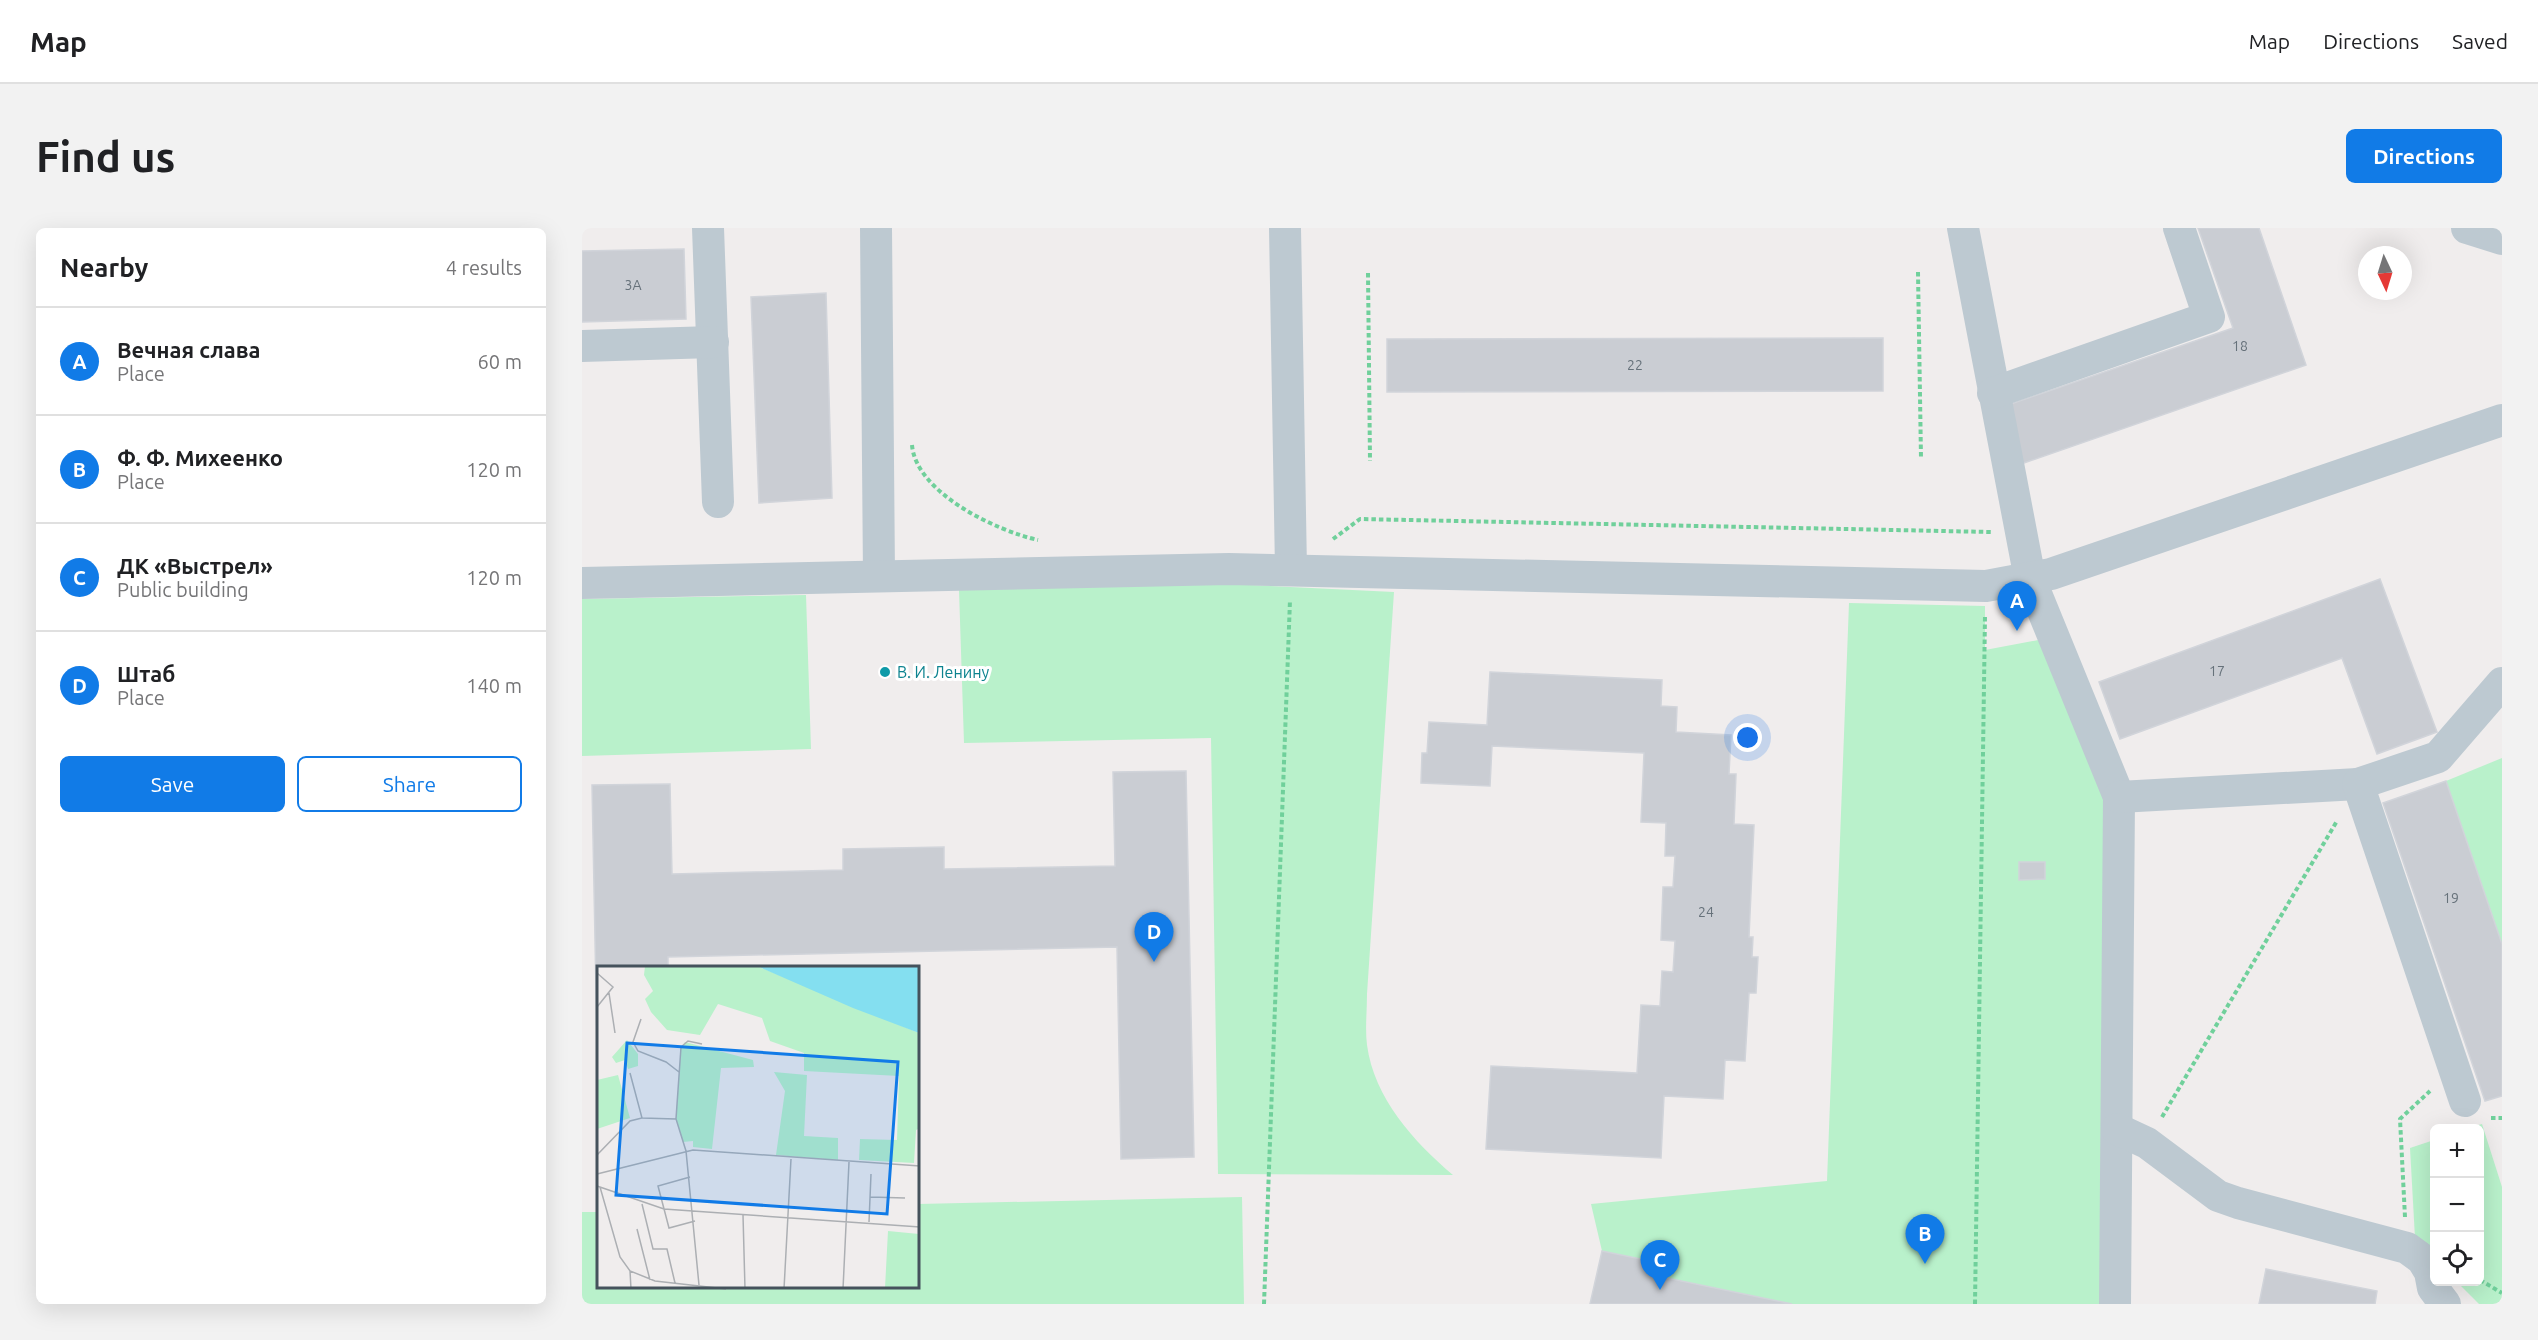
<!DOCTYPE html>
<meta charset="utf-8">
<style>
:root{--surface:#fff;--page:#f2f2f2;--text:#202124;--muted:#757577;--line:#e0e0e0;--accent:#117be7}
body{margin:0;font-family:Ubuntu,sans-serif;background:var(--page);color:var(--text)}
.controls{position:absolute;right:18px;bottom:18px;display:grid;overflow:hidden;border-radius:9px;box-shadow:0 6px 24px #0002}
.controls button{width:54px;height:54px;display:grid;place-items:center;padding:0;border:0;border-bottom:2px solid var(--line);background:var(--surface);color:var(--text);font:30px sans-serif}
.compass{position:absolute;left:1776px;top:18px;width:54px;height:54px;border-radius:50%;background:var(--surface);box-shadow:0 6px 24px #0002;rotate:176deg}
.you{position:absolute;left:1166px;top:510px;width:21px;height:21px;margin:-15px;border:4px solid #fff;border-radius:50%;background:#1a73e8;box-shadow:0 0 0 9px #1a73e833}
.badge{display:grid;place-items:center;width:39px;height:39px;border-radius:50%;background:var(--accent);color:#fff;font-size:20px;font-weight:700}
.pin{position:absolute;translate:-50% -50px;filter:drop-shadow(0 2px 3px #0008)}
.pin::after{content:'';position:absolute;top:32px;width:21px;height:18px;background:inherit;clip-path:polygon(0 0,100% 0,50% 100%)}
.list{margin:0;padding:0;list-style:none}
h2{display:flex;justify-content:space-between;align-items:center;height:78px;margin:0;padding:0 24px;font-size:26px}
h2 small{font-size:20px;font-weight:400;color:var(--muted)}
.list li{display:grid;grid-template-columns:39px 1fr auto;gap:18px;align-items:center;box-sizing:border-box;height:108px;padding:0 24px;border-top:2px solid var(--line)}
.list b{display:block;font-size:22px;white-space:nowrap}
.list p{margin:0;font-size:20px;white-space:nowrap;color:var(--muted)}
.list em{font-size:20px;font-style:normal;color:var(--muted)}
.actions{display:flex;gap:12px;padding:18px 24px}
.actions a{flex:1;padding:14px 0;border:2px solid var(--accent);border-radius:9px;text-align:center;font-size:21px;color:var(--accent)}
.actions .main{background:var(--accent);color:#fff}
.icon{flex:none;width:33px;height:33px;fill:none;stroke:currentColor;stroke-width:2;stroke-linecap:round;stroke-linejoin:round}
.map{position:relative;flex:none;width:1920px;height:1076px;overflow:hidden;border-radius:9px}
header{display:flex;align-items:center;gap:36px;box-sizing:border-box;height:84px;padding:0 30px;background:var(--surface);border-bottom:2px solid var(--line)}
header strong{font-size:28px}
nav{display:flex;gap:33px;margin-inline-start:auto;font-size:21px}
.intro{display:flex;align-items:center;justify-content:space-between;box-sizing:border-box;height:144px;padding:0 36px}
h1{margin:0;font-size:42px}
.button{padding:15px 27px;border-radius:9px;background:var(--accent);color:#fff;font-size:21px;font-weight:700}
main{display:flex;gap:36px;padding:0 36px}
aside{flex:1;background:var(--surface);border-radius:9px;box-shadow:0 6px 24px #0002}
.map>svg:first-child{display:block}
</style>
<header>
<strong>Map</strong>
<nav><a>Map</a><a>Directions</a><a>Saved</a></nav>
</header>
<div class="intro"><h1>Find us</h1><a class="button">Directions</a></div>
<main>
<aside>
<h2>Nearby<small>4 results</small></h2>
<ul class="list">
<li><span class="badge">A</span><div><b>Вечная слава</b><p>Place</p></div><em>60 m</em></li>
<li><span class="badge">B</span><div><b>Ф. Ф. Михеенко</b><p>Place</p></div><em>120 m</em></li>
<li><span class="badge">C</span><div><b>ДК «Выстрел»</b><p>Public building</p></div><em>120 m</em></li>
<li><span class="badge">D</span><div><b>Штаб</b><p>Place</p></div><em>140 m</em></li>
</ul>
<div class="actions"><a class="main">Save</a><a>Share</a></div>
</aside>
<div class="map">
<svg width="1920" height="1076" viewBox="0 0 1920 1076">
<rect width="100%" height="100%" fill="#f0eded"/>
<!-- green -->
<g fill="#b9f1cb">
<path d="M647 356 812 364 785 766C785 783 783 801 785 817 792 870 832 914 871 947L636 946 629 510 382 515 377 362Z"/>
<polygon points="224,367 229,521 0,528 0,371"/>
<polygon points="1267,375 1403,378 1403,422 1472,409 1537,569 1533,1076 1210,1076 1080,1049 1083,1036 1020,1023 1009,976 1245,953"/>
<polygon points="1920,530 1920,716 1864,553"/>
<polygon points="1900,896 1920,959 1920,1076 1897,1076 1875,1054 1898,1054 1898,900 1886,900"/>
<polygon points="1852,912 1852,1030 1833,1010 1828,920"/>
<polygon points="660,969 662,1076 0,1076 0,984 16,984 16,1060 336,1060 336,976"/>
</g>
<!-- building -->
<g fill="#cacdd3" stroke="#d1d4da" stroke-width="1.5">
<polygon points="1616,0 1677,0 1724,137 1439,236 1420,179 1651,100"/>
<polygon points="102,21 104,91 0,94 0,23"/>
<polygon points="244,65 250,270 177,275 169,69"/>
<polygon points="1301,110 1301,163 805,164 805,111"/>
<polygon points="1798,351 1855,504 1795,526 1760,430 1538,511 1517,454"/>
<polygon points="908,444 1080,452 1079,478 1095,479 1094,504 1149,507 1147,546 1154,546 1152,596 1172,597 1167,709 1171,709 1170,729 1176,729 1174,765 1167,765 1163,833 1143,832 1141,871 1082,868 1079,930 904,921 909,838 1055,845 1059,777 1078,778 1080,743 1091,744 1093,713 1079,712 1081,659 1091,659 1093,628 1083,628 1084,595 1059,594 1062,525 910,518 908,558 839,555 840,525 845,525 847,494 905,497"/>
<polygon points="604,543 612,929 539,931 535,719 86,729 86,740 16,740 16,866 10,557 88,556 90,646 261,642 261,621 362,619 362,641 533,638 531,544"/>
<polygon points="1864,553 1920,716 1920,868 1903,873 1801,575"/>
<polygon points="1437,634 1463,634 1463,651 1437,652"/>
<polygon points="1020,1023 1083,1036 1080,1049 1210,1076 1008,1076"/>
<polygon points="1684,1041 1795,1063 1793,1076 1677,1076"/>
</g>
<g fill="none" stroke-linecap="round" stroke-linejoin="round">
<!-- path -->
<g stroke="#70d09b" stroke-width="4" stroke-dasharray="4.5 3" stroke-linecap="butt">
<polyline points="1336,44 1339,230"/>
<polyline points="786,45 788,233"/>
<path d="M330 217C334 265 415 303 456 312"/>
<polyline points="751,311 778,291 1409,304"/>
<polyline points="1580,889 1755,593"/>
<polyline points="1909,890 1920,890"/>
<polyline points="1823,989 1818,891 1848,863"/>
<polyline points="1898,1052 1920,1065"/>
<polyline points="682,1076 708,372"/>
<polyline points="1393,1076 1403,388"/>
</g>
<!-- minor -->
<g stroke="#bdc9d1" stroke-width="32">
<polyline points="126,0 136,274"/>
<polyline points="294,0 297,348"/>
<polyline points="703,0 709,342"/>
<polyline points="1381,0 1448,351 1537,569 1533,1076"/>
<polyline points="1885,0 1920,11"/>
<polyline points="0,118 131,114"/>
<polyline points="1411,165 1627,89 1597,0"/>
<polyline points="0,355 647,341 1404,358 1469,346 1920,192"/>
<polyline points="1537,569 1776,556"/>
<polyline points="1883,873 1776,556 1856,529 1920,455"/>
<polyline points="1535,901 1565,915 1636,968 1656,975 1825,1020 1840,1031 1848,1044 1851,1060 1863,1076"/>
</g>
</g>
<!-- markers -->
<circle fill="#0f9aa8" stroke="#fff" stroke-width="2" cx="303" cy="444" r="6"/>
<g text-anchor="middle" stroke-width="6" stroke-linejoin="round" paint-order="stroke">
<!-- number labels -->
<g font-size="14" fill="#66717a">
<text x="51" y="62">3А</text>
<text x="1658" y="123">18</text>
<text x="1053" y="142">22</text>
<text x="1635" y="448">17</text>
<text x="1869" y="675">19</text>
<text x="1124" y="689">24</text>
</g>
<!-- culture labels -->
<g font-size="16" fill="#0d838f" stroke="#fff" text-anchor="start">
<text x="315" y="450">В. И. Ленину</text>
</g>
</g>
<!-- overview -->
<g transform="translate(15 738)">
<rect width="322" height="322" fill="#f0eded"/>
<path d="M48 0H160L322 67 323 162 319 164 317 197 262 194 263 173 300 174 302 110 207 105V87L173 75 165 52 121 38 103 69 70 64 54 46 48 33 56 25 47 9ZM30 74 41 88V100L31 103 28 94 19 97 15 91ZM88 76 156 94 157 101 124 102 115 183 96 181V175L86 176 79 153 84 81ZM177 106 210 109 207 170 241 172V194L179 189 188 125ZM21 109 33 152 0 163V114ZM291 265 322 268V322H288Z" fill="#b9f1cb"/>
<path d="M160 0H322V67L256 42Z" fill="#84dff0"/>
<path fill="none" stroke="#acafb3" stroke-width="1.5" d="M0 7 16 21 0 41M12 27 18 67M44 53 36 76 41 85 69 96 82 106M45 152 79 153M0 189 33 155 45 152 33 107M0 208 96 184 323 200M93 211 61 220 72 262 98 255M0 220 67 243 323 261M3 221 23 291 33 305 58 315 129 323M273 231 308 232M45 238 56 283H70L78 317M146 249 148 323M272 256 274 208M40 263 53 314M33 305 34 323M102 319 89 185 79 153 84 81 91 75 105 78M187 323 194 193M246 323 252 196"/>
<path fill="#117be7" fill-opacity="0.15" stroke="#117be7" stroke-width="3" d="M30 77 301 96 290 248 19 229Z"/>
<rect width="322" height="322" fill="none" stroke="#45525c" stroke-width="3"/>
</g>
</svg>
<div class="controls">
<button>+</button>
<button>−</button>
<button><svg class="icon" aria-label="locate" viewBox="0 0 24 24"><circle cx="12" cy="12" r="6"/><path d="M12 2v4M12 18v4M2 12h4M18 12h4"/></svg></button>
</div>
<svg class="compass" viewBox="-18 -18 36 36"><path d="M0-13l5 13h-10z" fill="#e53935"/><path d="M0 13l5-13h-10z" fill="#757577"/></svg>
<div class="you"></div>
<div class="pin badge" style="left:1435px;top:403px">A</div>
<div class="pin badge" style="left:1343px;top:1036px">B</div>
<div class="pin badge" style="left:1078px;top:1062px">C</div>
<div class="pin badge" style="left:572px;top:734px">D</div>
</div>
</main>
